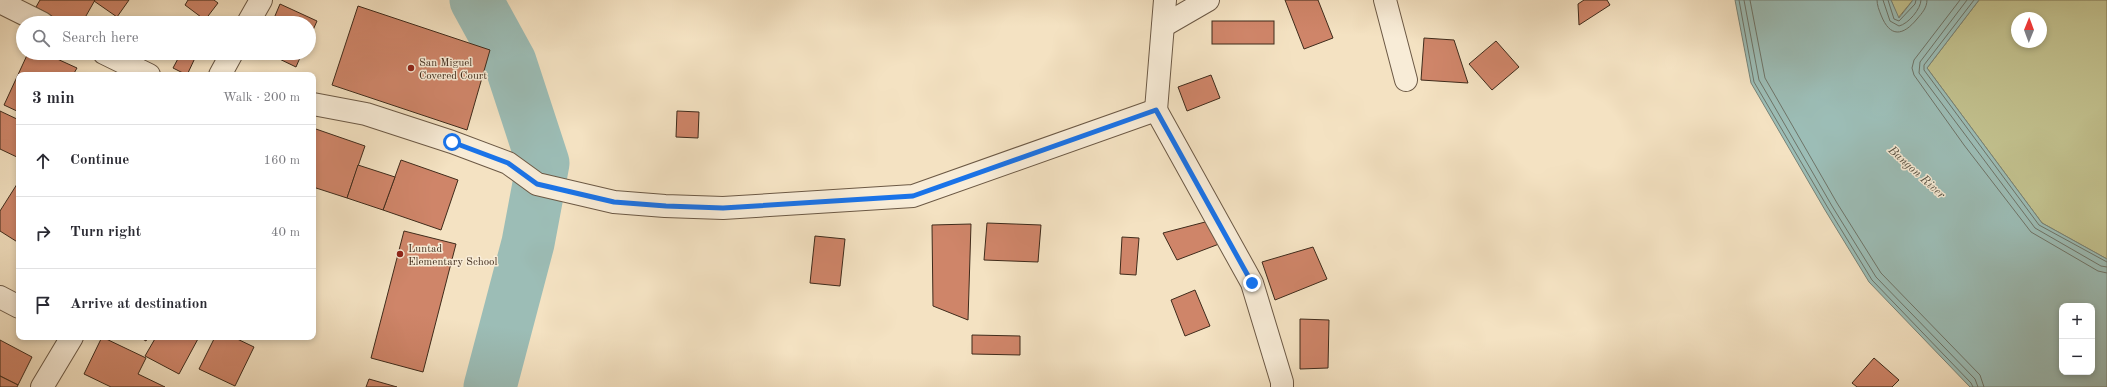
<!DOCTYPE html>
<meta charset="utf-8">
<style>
:root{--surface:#fff;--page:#f7f7f7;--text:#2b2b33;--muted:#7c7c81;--line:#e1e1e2}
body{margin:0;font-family:"Old Standard TT",serif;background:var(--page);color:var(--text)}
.controls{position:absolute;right:12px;bottom:12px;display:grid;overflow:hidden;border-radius:8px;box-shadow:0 2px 6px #0003}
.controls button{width:36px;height:36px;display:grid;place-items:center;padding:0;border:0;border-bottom:1px solid var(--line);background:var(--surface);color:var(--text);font:20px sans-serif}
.compass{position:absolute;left:2011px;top:12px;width:36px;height:36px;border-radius:50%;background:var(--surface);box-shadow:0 2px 6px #0003;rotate:1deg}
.stop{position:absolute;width:12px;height:12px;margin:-9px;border:3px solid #1a73e8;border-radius:50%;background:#fff}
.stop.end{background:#1a73e8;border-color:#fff;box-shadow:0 1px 4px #0008}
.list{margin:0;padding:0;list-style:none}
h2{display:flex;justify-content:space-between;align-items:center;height:52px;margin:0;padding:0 16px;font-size:17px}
h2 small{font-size:13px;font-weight:400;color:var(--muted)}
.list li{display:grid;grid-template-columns:26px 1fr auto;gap:12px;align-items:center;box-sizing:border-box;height:72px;padding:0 16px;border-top:1px solid var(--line)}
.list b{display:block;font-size:15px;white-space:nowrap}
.list em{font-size:13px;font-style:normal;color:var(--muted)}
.icon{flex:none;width:22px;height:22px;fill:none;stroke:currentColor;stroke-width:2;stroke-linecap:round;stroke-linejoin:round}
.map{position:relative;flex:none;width:2107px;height:387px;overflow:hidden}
.search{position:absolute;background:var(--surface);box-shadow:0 2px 6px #0003;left:16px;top:16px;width:300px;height:44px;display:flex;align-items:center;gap:10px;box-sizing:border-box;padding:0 14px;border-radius:22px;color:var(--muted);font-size:15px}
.panel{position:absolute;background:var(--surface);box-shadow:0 2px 6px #0003;left:16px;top:72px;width:300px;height:268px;border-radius:8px}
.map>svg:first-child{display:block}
</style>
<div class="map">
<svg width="2107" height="387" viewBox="0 0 2107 387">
<rect width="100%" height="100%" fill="#f4e2c2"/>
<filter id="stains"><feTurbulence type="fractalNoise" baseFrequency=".005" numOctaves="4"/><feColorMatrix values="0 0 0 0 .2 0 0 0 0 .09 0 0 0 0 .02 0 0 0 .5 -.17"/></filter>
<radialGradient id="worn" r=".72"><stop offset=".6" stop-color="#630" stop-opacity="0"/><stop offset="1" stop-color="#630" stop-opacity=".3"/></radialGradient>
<!-- green -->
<g fill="#c2c18e" stroke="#807654" fill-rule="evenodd">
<polygon points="1891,0 1913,0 1898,18"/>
<path d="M1979 0H2107V259L2042 223 1927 68ZM2017 18H2041V42H2017Z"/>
</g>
<!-- water -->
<path fill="#9cbdb6" stroke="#778378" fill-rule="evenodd" d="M1735 0H1891L1899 18 1913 0H1979L1927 68 2042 223 2107 259V387H1970L1869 282 1825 210 1751 83ZM2062 306H2092V372H2062Z"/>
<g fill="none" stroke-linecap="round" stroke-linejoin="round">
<!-- shore -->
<g stroke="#6e7468" stroke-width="1">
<polyline points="1739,0 1754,82 1828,208 1872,280 1971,383 1973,387"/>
<polyline points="1744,0 1759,80 1832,206 1876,277 1975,379 1978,387"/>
<polyline points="1750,0 1765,78 1837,203 1881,273 1980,375 1984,387"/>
<path d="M1877 0C1877 5 1879 10 1881 15 1890 38 1903 36 1917 19 1922 13 1927 8 1927 0"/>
<path d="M1883 0 1890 21 1899 26C1908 24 1921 9 1921 0"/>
<polyline points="1888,0 1894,19 1899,21 1915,4 1916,0"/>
<polyline points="1960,0 1914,60 1912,68 1914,75 1964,145 2031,232 2098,271 2107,273"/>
<polyline points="1967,0 1920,62 1919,73 2035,228 2101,266 2107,267"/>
<polyline points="1974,0 1924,65 1924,70 2039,225 2107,262"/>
</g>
<!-- river -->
<polyline stroke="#9cbdb6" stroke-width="53" points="476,0 510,62 543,163 528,243 490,387"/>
</g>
<!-- building -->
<g fill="#cf8569" stroke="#3f2b1b">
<polygon points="40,0 95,0 82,23 64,23 36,7"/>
<polygon points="95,0 129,0 117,17 94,1"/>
<polygon points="188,0 214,0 218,3 205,20 185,5"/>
<polygon points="1285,0 1318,0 1333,38 1304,49"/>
<polygon points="1584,0 1607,0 1610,5 1579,25 1578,4"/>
<polygon points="280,4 317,21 309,39 309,23 272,23"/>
<polygon points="358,6 490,50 467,130 332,85"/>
<rect x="1212" y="21" width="62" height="23"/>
<polygon points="1424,38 1454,40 1468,83 1421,80"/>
<polygon points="1496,41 1519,67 1492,90 1469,64"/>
<polygon points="28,53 44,53 77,68 73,75 19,75 19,112 4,105"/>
<polygon points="181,53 195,58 187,75 173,68"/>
<polygon points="267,53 302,53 296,67"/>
<polygon points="1211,75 1220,98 1187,111 1178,87"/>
<polygon points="0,111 19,120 19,158 0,149"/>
<polygon points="677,111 699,112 698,138 676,137"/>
<polygon points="313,128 365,146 347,198 313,187"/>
<polygon points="401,160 458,180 441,230 383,210"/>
<polygon points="358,165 395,177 383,210 347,198"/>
<polygon points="19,181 19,243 0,231 0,211"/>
<polygon points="1209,221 1219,244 1177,260 1163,233"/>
<polygon points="987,223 1041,225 1038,262 984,260"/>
<polygon points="971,224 968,320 933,306 932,225"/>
<polygon points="404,231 456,244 423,372 371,358"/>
<polygon points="815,236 845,239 840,286 810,283"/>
<polygon points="1122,237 1139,238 1136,275 1120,274"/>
<polygon points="1313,247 1327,279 1275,300 1262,262"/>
<polygon points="1195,290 1210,326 1185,336 1171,300"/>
<polygon points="1300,319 1329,320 1328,368 1300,369"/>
<polygon points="972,335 1020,336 1020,355 972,354"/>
<polygon points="102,337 146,358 138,374 165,387 111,387 84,374"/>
<polygon points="139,337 148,337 146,341"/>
<polygon points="156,337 199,337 179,374 145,356"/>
<polygon points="215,337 233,337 254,347 235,386 199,369"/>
<polygon points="0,340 32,357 18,385 0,376"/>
<polygon points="1874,358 1899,380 1892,387 1857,387 1852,383"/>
<polygon points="0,376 18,385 17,387 0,387"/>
<polygon points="369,379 397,387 366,387"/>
</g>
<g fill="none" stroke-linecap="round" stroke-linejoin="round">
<!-- minor casing -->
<g stroke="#6c5945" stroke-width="24">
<g id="minor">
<polyline points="1385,0 1406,80"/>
<polyline points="0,2 42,23"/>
<polyline points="248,23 261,0"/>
<polyline points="1163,26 1208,0"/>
<polyline points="104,53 149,75"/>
<polyline points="220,75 232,53"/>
<polyline points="313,104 366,114 452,142 508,163 537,184 614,202 665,206 723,208 913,196 1156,110 1252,283 1282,382 1282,387"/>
<polyline points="1156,110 1165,0"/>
<polyline points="0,297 19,307"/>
<polyline points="42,387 72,337"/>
</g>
</g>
<!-- minor -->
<use href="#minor" stroke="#f8ecd7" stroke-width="22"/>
</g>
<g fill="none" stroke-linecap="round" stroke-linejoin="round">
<!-- route -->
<polyline stroke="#1a73e8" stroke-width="5" points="452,142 508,163 537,184 614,202 666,206 723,208 913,196 1156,110 1252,283"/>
</g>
<!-- markers -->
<g fill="#8f2418" stroke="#f8ecd7" stroke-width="1.5">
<circle cx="411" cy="68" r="4"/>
<circle cx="400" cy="254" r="4"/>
</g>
<g text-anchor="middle" stroke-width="3" stroke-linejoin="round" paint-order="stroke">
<!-- poi labels -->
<g font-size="11" fill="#3f2b1b" stroke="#f8ecd7" text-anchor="start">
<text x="419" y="66">San Miguel<tspan x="419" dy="13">Covered Court</tspan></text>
<text x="408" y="252">Luntad<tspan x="408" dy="13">Elementary School</tspan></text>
</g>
<!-- water labels -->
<g font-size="12" font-style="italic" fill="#565042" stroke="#f8ecd7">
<text transform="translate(1917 172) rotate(42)" y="4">Bangon River</text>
</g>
</g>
<rect width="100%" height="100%" filter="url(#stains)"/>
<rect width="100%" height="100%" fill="url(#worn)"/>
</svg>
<div class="controls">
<button>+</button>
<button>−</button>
</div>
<svg class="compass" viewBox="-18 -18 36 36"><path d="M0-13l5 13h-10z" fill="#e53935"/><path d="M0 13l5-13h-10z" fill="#7c7c81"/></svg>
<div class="stop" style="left:452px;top:142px"></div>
<div class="stop end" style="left:1252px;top:283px"></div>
<div class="search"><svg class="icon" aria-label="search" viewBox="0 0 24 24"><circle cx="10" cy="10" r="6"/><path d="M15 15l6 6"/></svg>Search here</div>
<section class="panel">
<h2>3 min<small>Walk · 200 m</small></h2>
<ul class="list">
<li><svg class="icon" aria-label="ahead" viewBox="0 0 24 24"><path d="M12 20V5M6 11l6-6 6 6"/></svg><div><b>Continue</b></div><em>160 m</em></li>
<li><svg class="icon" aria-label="right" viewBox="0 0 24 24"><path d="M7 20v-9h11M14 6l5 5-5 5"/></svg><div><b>Turn right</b></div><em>40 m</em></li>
<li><svg class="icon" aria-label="arrive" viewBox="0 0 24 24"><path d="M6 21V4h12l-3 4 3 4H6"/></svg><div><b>Arrive at destination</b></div></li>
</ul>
</section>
</div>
